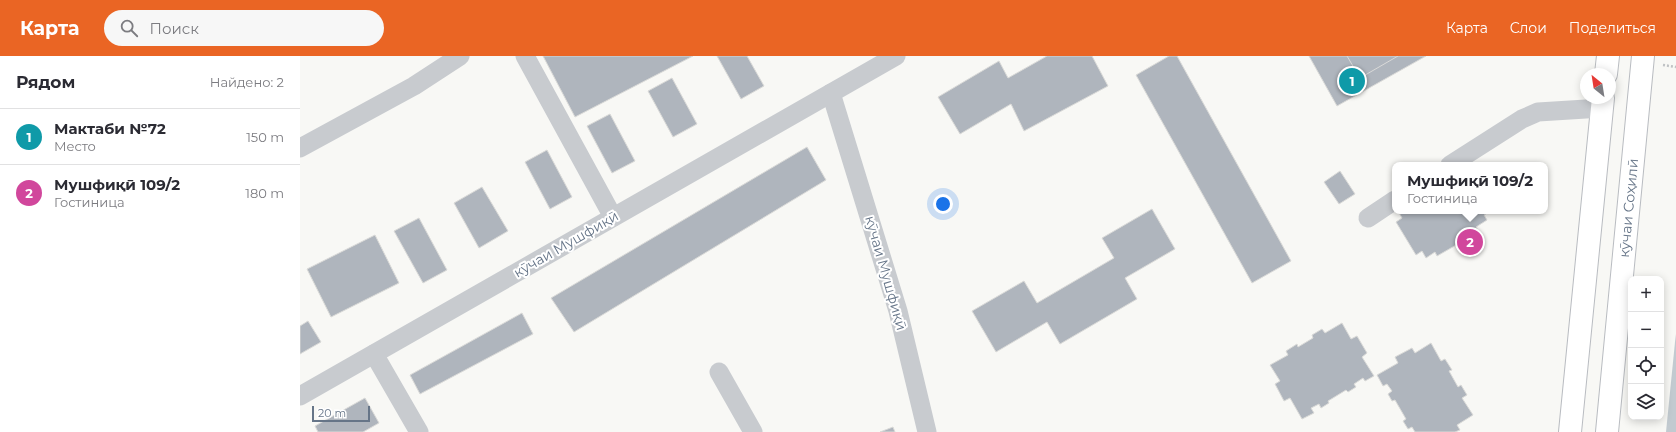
<!DOCTYPE html>
<html lang="ru">
<meta charset="utf-8">
<style>
:root{--surface:#fff;--page:#f7f7f7;--text:#2b2b33;--muted:#7c7c81;--line:#e1e1e2;--accent:#ea6524}
body{margin:0;font-family:Montserrat,sans-serif;background:var(--page);color:var(--text)}
.controls{position:absolute;right:12px;bottom:12px;display:grid;overflow:hidden;border-radius:8px;box-shadow:0 2px 10px #0003}
.controls button{width:36px;height:36px;display:grid;place-items:center;padding:0;border:0;border-bottom:1px solid var(--line);background:var(--surface);color:var(--text);font:20px sans-serif}
.compass{position:absolute;left:1280px;top:12px;width:36px;height:36px;border-radius:50%;background:var(--surface);box-shadow:0 2px 10px #0003;rotate:330deg}
.scale{position:absolute;left:12px;bottom:10px;width:58px;box-sizing:border-box;padding-left:4px;border:2px solid #667588;border-top:0;font-size:11px;line-height:14px;white-space:nowrap;color:#667588;-webkit-text-stroke:3px #fff;paint-order:stroke}
.you{position:absolute;left:643px;top:148px;width:14px;height:14px;margin:-10px;border:3px solid #fff;border-radius:50%;background:#1a73e8;box-shadow:0 0 0 6px #1a73e833}
.badge{display:grid;place-items:center;width:26px;height:26px;border-radius:50%;background:var(--accent);color:#fff;font-size:13px;font-weight:700}
.pin{position:absolute;translate:-50% -50%;border:2px solid #fff;box-shadow:0 1px 4px #0006}
.popup{position:absolute;left:1092px;top:106px;width:156px;height:52px;box-sizing:border-box;display:grid;place-content:center;border-radius:8px;background:var(--surface);filter:drop-shadow(0 1px 3px #0005);font-size:13px;white-space:nowrap;color:var(--muted)}
.popup b{font-size:15px;color:var(--text)}
.popup::after{content:'';position:absolute;left:50%;top:100%;margin-left:-8px;border:8px solid transparent;border-top-color:var(--surface)}
.list{margin:0;padding:0;list-style:none}
h2{display:flex;justify-content:space-between;align-items:center;height:52px;margin:0;padding:0 16px;font-size:17px}
h2 small{font-size:13px;font-weight:400;color:var(--muted)}
.list li{display:grid;grid-template-columns:26px 1fr auto;gap:12px;align-items:center;box-sizing:border-box;height:56px;padding:0 16px;border-top:1px solid var(--line)}
.list b{display:block;font-size:15px;white-space:nowrap}
.list p{margin:0;font-size:13px;white-space:nowrap;color:var(--muted)}
.list em{font-size:13px;font-style:normal;color:var(--muted)}
.icon{flex:none;width:22px;height:22px;fill:none;stroke:currentColor;stroke-width:2;stroke-linecap:round;stroke-linejoin:round}
.map{position:relative;flex:none;width:1376px;height:376px;overflow:hidden}
header{display:flex;align-items:center;gap:24px;box-sizing:border-box;height:56px;padding:0 20px;background:var(--accent);color:#fff}
header strong{font-size:19px}
nav{display:flex;gap:22px;margin-inline-start:auto;font-size:14px}
.search{width:280px;height:36px;background:var(--page);display:flex;align-items:center;gap:10px;box-sizing:border-box;padding:0 14px;border-radius:22px;color:var(--muted);font-size:15px}
main{display:flex}
aside{flex:1;background:var(--surface)}
.map>svg:first-child{display:block}
</style>
<header>
<strong>Карта</strong>
<div class="search"><svg class="icon" aria-label="search" viewBox="0 0 24 24"><circle cx="10" cy="10" r="6"/><path d="M15 15l6 6"/></svg>Поиск</div>
<nav><a>Карта</a><a>Слои</a><a>Поделиться</a></nav>
</header>
<main>
<aside>
<h2>Рядом<small>Найдено: 2</small></h2>
<ul class="list">
<li><span class="badge" style="background:#0f9aa8">1</span><div><b>Мактаби №72</b><p>Место</p></div><em>150 m</em></li>
<li><span class="badge" style="background:#d1479c">2</span><div><b>Мушфиқӣ 109/2</b><p>Гостиница</p></div><em>180 m</em></li>
</ul>
</aside>
<div class="map">
<svg width="1376" height="376" viewBox="0 0 1376 376">
<rect width="100%" height="100%" fill="#f8f8f5"/>
<!-- water -->
<polygon fill="#c2cad0" points="1376,278 1376,376 1366,376 1375,286"/>
<!-- building -->
<g fill="#afb5bd" stroke="#dadad8">
<polygon points="243,0 393,0 275,61"/>
<polygon points="417,0 447,0 464,30 441,43"/>
<polygon points="747,0 792,0 808,30 724,75 711,48 660,78 638,41 699,5 708,22"/>
<polygon points="869,0 877,0 991,205 952,227 836,19"/>
<polygon points="1009,0 1126,0 1037,50"/>
<polygon points="1047,0 1098,0 1060,22"/>
<polygon points="372,22 397,68 373,81 348,35"/>
<polygon points="310,58 335,105 312,117 287,70"/>
<polygon points="507,91 526,124 274,276 251,242"/>
<polygon points="247,94 272,141 250,153 225,106"/>
<polygon points="1040,115 1055,138 1039,148 1024,126"/>
<polygon points="182,131 208,175 179,192 154,147"/>
<polygon points="852,153 875,193 825,222 837,243 760,288 747,266 696,296 672,255 724,225 737,247 814,202 802,182"/>
<polygon points="1098,155 1189,155 1189,156 1184,159 1187,164 1176,171 1179,176 1137,200 1135,196 1126,202 1122,195 1116,199 1096,166 1102,162"/>
<polygon points="119,162 147,214 123,227 94,175"/>
<polygon points="75,179 99,227 31,261 7,213"/>
<polygon points="222,257 233,278 120,338 110,319"/>
<polygon points="8,265 21,286 0,298 0,270"/>
<polygon points="1042,267 1051,283 1057,280 1067,297 1062,301 1074,320 1065,325 1063,322 1054,328 1056,331 1048,336 1046,334 1028,345 1029,347 1021,352 1019,348 1011,352 1014,357 1002,363 990,342 984,345 975,328 980,325 970,309 988,299 986,295 997,288 998,291 1013,282 1012,279 1022,273 1025,277"/>
<polygon points="1131,287 1141,305 1145,303 1152,314 1149,315 1158,331 1161,329 1167,339 1162,342 1173,359 1157,369 1160,374 1155,376 1115,376 1112,371 1108,373 1103,365 1106,363 1095,344 1092,345 1088,338 1092,335 1087,328 1083,330 1077,319 1098,307 1095,301 1112,292 1115,297"/>
<polygon points="65,342 79,367 63,376 18,376 15,370"/>
<polygon points="593,371 595,376 580,376"/>
</g>
<g fill="none" stroke-linecap="round" stroke-linejoin="round">
<!-- major casing -->
<g stroke="#b9bcc1" stroke-width="24">
<g id="major">
<polyline points="1306,18 1308,0"/>
<polyline points="1270,376 1303,42"/>
<path id="s1" d="M1307 376 1343 0"/>
</g>
</g>
<!-- path -->
<polyline stroke="#bfc2c4" stroke-width="2.5" stroke-dasharray="2 2" stroke-linecap="butt" points="1363,9 1376,11"/>
<!-- minor -->
<g stroke="#c8cbcf" stroke-width="19">
<polyline points="225,0 313,161"/>
<polyline points="531,37 598,255 627,376"/>
<polyline points="0,92 114,30 160,0"/>
<polyline points="1150,109 1222,63 1238,56 1302,52"/>
<polyline points="1068,162 1095,144"/>
<polyline points="74,298 119,376"/>
<polyline points="419,316 453,376"/>
<polyline points="0,340 596,0"/>
</g>
<!-- major -->
<use href="#major" stroke="#fff" stroke-width="22"/>
</g>
<g text-anchor="middle" stroke-width="4" stroke-linejoin="round" paint-order="stroke">
<!-- street labels -->
<g font-size="14" fill="#667588" stroke="#fff">
<text dy="5" stroke="none"><textPath href="#s1" startOffset="225">кӯчаи Соҳилӣ</textPath></text>
<text transform="translate(266 188) rotate(-30)" y="5">кӯчаи Мушфиқӣ</text>
<text transform="translate(586 217) rotate(74)" y="5">кӯчаи Мушфиқӣ</text>
</g>
</g>
</svg>
<div class="controls">
<button>+</button>
<button>−</button>
<button><svg class="icon" aria-label="locate" viewBox="0 0 24 24"><circle cx="12" cy="12" r="6"/><path d="M12 2v4M12 18v4M2 12h4M18 12h4"/></svg></button>
<button><svg class="icon" aria-label="layers" viewBox="0 0 24 24"><path d="M12 4l9 5-9 5-9-5zM3 14l9 5 9-5"/></svg></button>
</div>
<svg class="compass" viewBox="-18 -18 36 36"><path d="M0-13l5 13h-10z" fill="#e53935"/><path d="M0 13l5-13h-10z" fill="#7c7c81"/></svg>
<div class="scale">20 m</div>
<div class="you"></div>
<div class="pin badge" style="left:1052px;top:25px;background:#0f9aa8">1</div>
<div class="pin badge" style="left:1170px;top:186px;background:#d1479c">2</div>
<div class="popup"><b>Мушфиқӣ 109/2</b>Гостиница</div>
</div>
</main>
